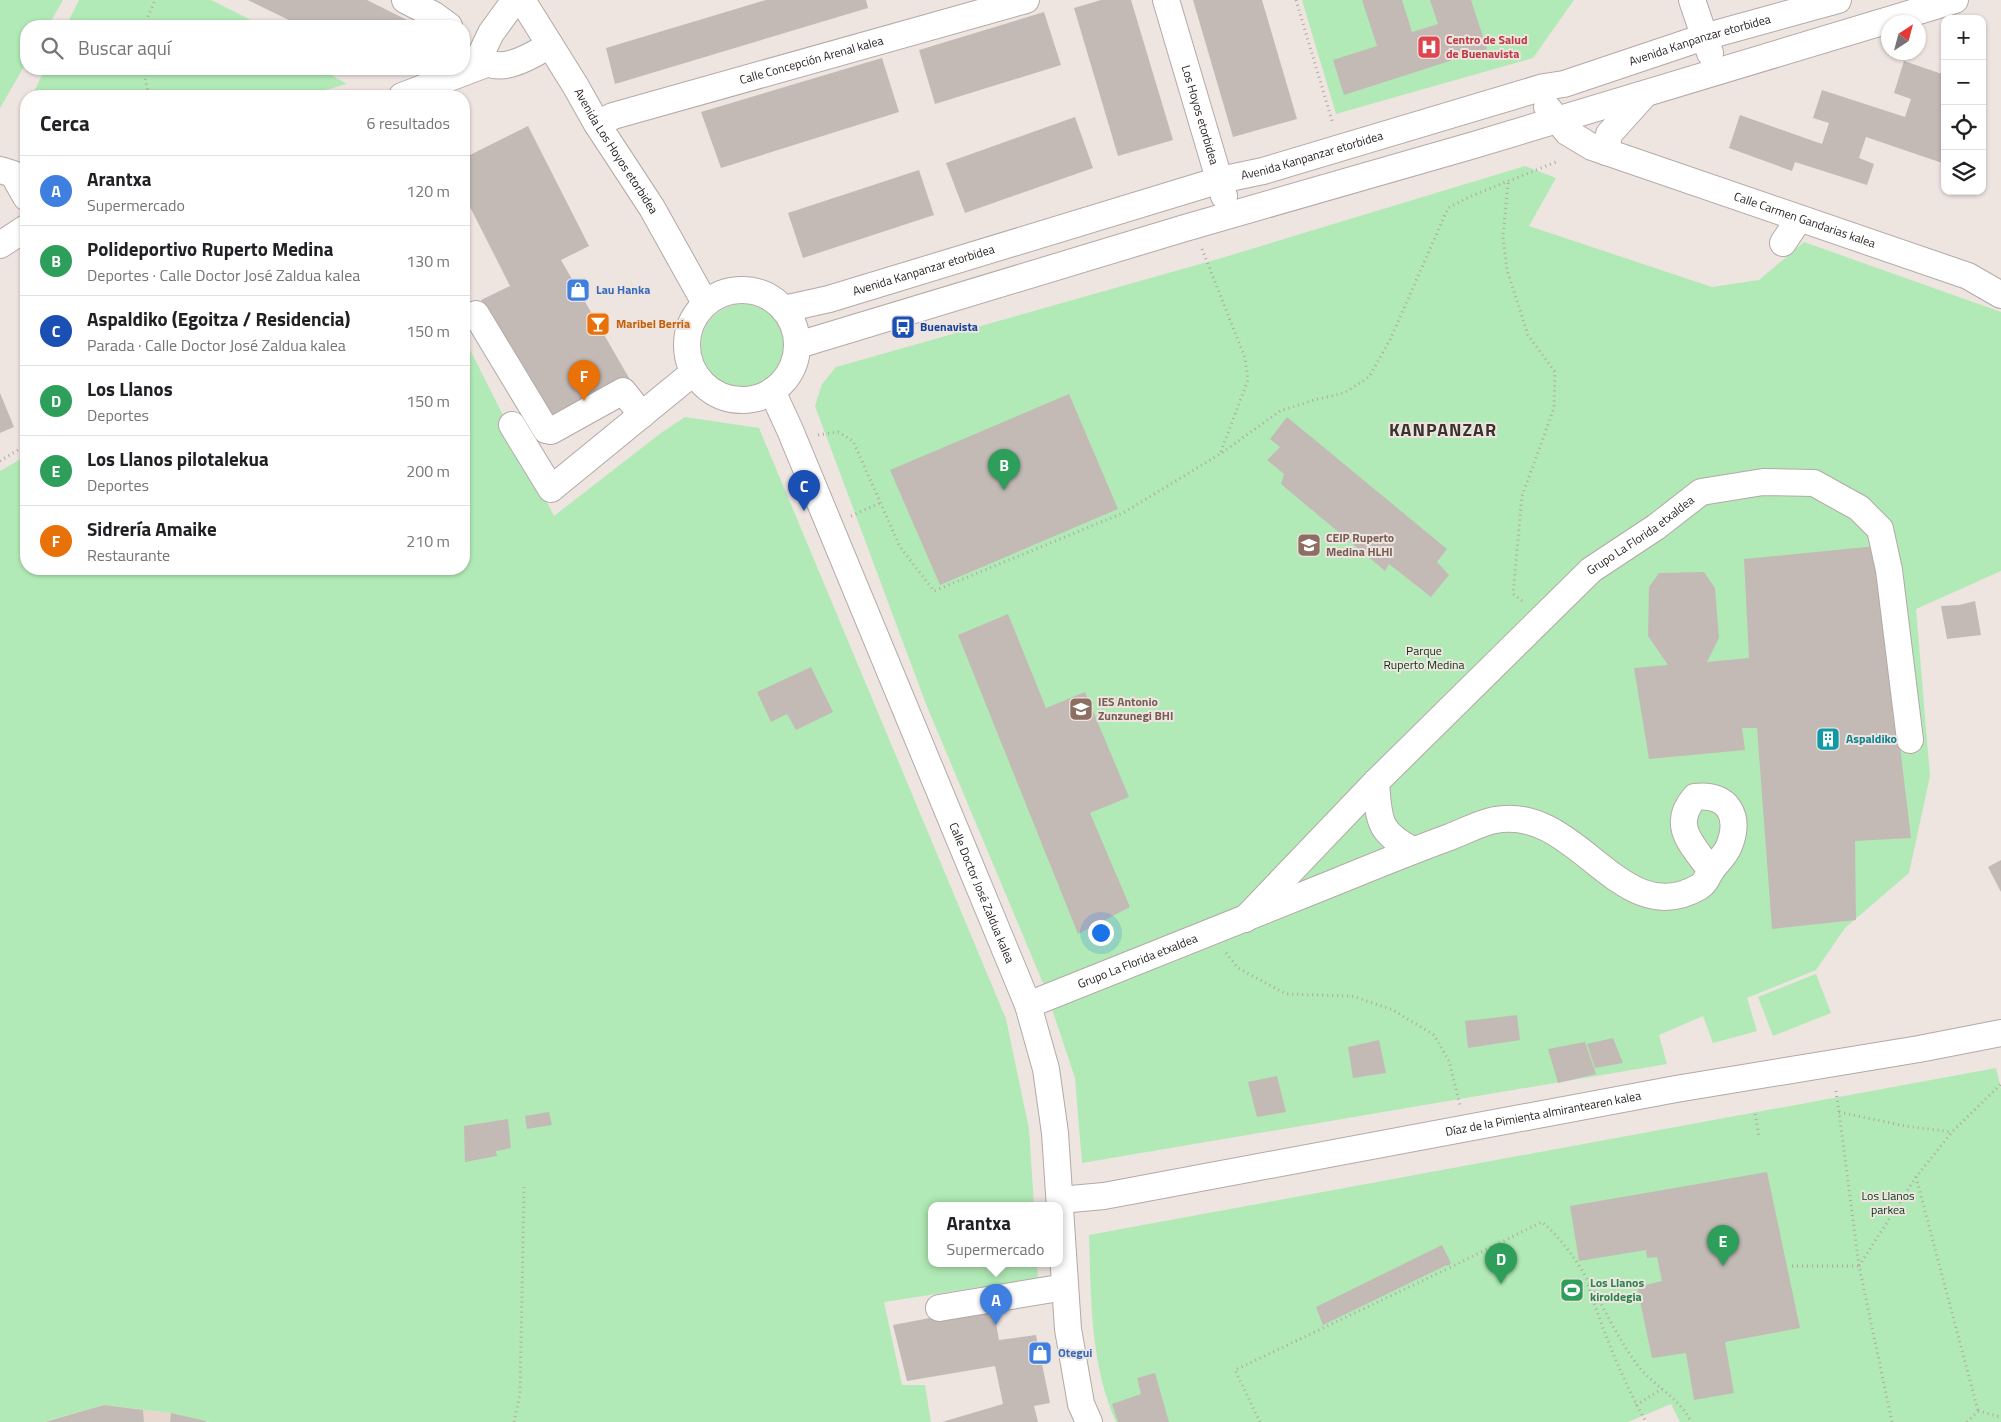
<!DOCTYPE html>
<html lang="es">
<meta charset="utf-8">
<style>
:root{--surface:#fff;--page:#f2f2f2;--text:#202124;--muted:#757577;--line:#e0e0e0;--accent:#366e88}
body{margin:0;font-family:"Titillium Web",sans-serif;background:var(--page);color:var(--text)}
.controls{position:absolute;right:15px;top:15px;display:grid;overflow:hidden;border-radius:10px;box-shadow:0 1px 4px #0004}
.controls button{width:45px;height:45px;display:grid;place-items:center;padding:0;border:0;border-bottom:1px solid var(--line);background:var(--surface);color:var(--text);font:25px sans-serif}
.compass{position:absolute;left:1881px;top:15px;width:45px;height:45px;border-radius:50%;background:var(--surface);box-shadow:0 1px 4px #0004;rotate:36deg}
.you{position:absolute;left:1100px;top:932px;width:18px;height:18px;margin:-12px;border:4px solid #fff;border-radius:50%;background:#1a73e8;box-shadow:0 0 0 8px #1a73e833}
.badge{display:grid;place-items:center;width:32px;height:32px;border-radius:50%;background:var(--accent);color:#fff;font-size:16px;font-weight:700}
.pin{position:absolute;translate:-50% -41px;filter:drop-shadow(0 1px 2px #0008)}
.pin::after{content:'';position:absolute;top:26px;width:18px;height:15px;background:inherit;clip-path:polygon(0 0,100% 0,50% 100%)}
.popup{position:absolute;left:928px;top:1202px;width:135px;height:65px;box-sizing:border-box;display:grid;place-content:center;border-radius:10px;background:var(--surface);filter:drop-shadow(0 1px 4px #0005);font-size:16px;white-space:nowrap;color:var(--muted)}
.popup b{font-size:19px;color:var(--text)}
.popup::after{content:'';position:absolute;left:50%;top:100%;margin-left:-10px;border:10px solid transparent;border-top-color:var(--surface)}
.list{margin:0;padding:0;list-style:none}
h2{display:flex;justify-content:space-between;align-items:center;height:65px;margin:0;padding:0 20px;font-size:21px}
h2 small{font-size:16px;font-weight:400;color:var(--muted)}
.list li{display:grid;grid-template-columns:32px 1fr auto;gap:15px;align-items:center;box-sizing:border-box;height:70px;padding:0 20px;border-top:1px solid var(--line)}
.list b{display:block;font-size:19px;white-space:nowrap}
.list p{margin:0;font-size:16px;white-space:nowrap;color:var(--muted)}
.list em{font-size:16px;font-style:normal;color:var(--muted)}
.icon{flex:none;width:28px;height:28px;fill:none;stroke:currentColor;stroke-width:2;stroke-linecap:round;stroke-linejoin:round}
.map{position:relative;flex:none;width:2001px;height:1422px;overflow:hidden}
.search{position:absolute;background:var(--surface);box-shadow:0 1px 4px #0004;left:20px;top:20px;width:450px;height:55px;display:flex;align-items:center;gap:12px;box-sizing:border-box;padding:0 18px;border-radius:20px;color:var(--muted);font-size:19px}
.panel{position:absolute;background:var(--surface);box-shadow:0 1px 4px #0004;left:20px;top:90px;width:450px;height:485px;border-radius:20px}
.map>svg:first-child{display:block}
</style>
<div class="map">
<svg width="2001" height="1422" viewBox="0 0 2001 1422">
<rect width="100%" height="100%" fill="#eee4e0"/>
<!-- built -->
<polygon fill="#e7d6ce" points="104,1405 171,1413 210,1422 43,1422"/>
<!-- green -->
<g fill="#b1eab6">
<polygon points="0,0 63,0 48,26 26,26 26,63 0,108"/>
<polygon points="79,0 211,0 263,26 66,26"/>
<polygon points="1302,0 1574,0 1533,58 1336,114"/>
<polygon points="45,69 320,69 347,84 304,96 32,96"/>
<polygon points="1525,166 1556,178 1529,226 1712,287 1759,280 1804,242 2001,312 2001,571 1916,609 1930,776 1909,873 1845,928 1816,970 1747,998 1757,1031 1713,1043 1703,1016 1659,1035 1667,1064 1082,1163 1075,1078 1045,988 926,704 815,406 822,384 836,367 1225,257"/>
<circle cx="743" cy="346" r="42"/>
<polygon points="464,338 554,516 661,433 685,417 759,428 1006,1019 1029,1129 1034,1206 932,1206 932,1264 1037,1264 1038,1281 987,1286 884,1302 902,1385 925,1385 931,1422 210,1422 171,1413 104,1405 43,1422 0,1422 0,471 26,456 26,569 464,569"/>
<polygon points="1816,974 1831,1013 1773,1036 1758,997"/>
<path d="M1996 1068 2001 1089V1422H1680L1671 1404 1628 1422H1116C1090 1363 1091 1298 1089 1235Z"/>
</g>
<!-- building -->
<g fill="#c3bab6">
<polygon points="248,0 367,0 409,21 406,26 301,26"/>
<polygon points="766,0 866,0 868,8 615,84 606,48"/>
<polygon points="1101,0 1131,0 1173,140 1118,156 1074,8"/>
<polygon points="1193,0 1262,0 1297,119 1233,137"/>
<polygon points="1362,0 1402,0 1412,32 1438,24 1430,0 1471,0 1487,49 1344,95 1333,60 1377,46"/>
<polygon points="1044,12 1061,65 935,104 919,50"/>
<polygon points="882,58 899,112 721,168 701,112"/>
<polygon points="1904,61 1945,75 1945,164 1866,137 1859,158 1874,164 1867,185 1795,162 1792,171 1729,148 1740,115 1822,144 1829,123 1813,118 1822,90 1905,117 1911,99 1894,93"/>
<polygon points="1075,117 1093,168 965,213 946,163"/>
<polygon points="528,126 589,246 561,260 629,378 551,422 481,300 510,286 464,195 464,158"/>
<polygon points="919,170 934,215 803,258 788,213"/>
<polygon points="0,393 14,427 0,433"/>
<polygon points="1069,394 1118,509 940,585 890,470"/>
<polygon points="1287,417 1447,549 1437,562 1449,575 1431,597 1389,564 1385,571 1281,484 1284,474 1267,460 1280,447 1270,439"/>
<polygon points="1876,546 1911,838 1855,841 1856,920 1772,929 1757,728 1742,728 1745,750 1649,759 1634,668 1668,665 1648,636 1649,587 1659,573 1704,572 1715,588 1719,638 1707,662 1749,658 1744,559"/>
<polygon points="1975,601 1981,635 1947,639 1941,606 1959,605"/>
<polygon points="1008,614 1046,708 1085,692 1129,797 1090,813 1130,907 1078,934 958,635"/>
<polygon points="811,667 833,712 796,730 787,714 771,722 757,692"/>
<polygon points="2001,860 2001,892 1988,867"/>
<polygon points="1517,1015 1520,1040 1468,1048 1465,1021"/>
<polygon points="1613,1038 1623,1063 1595,1068 1587,1044"/>
<polygon points="1379,1040 1386,1073 1353,1078 1348,1047"/>
<polygon points="1585,1042 1596,1074 1558,1083 1548,1049"/>
<polygon points="1277,1076 1286,1112 1257,1117 1248,1082"/>
<polygon points="549,1112 552,1125 527,1129 525,1116"/>
<polygon points="508,1119 511,1148 496,1151 497,1156 465,1162 464,1126"/>
<polygon points="1767,1172 1800,1328 1725,1342 1734,1393 1694,1400 1686,1353 1652,1358 1637,1287 1662,1281 1657,1257 1647,1258 1646,1250 1579,1261 1570,1206"/>
<polygon points="1442,1245 1451,1263 1323,1325 1316,1307"/>
<polygon points="993,1306 999,1340 1036,1335 1050,1403 1034,1406 1038,1422 942,1422 1003,1404 995,1366 907,1381 893,1325"/>
<polygon points="1155,1373 1169,1422 1118,1422 1112,1404 1141,1394 1137,1378"/>
<polygon points="104,1405 143,1410 144,1422 45,1422"/>
<polygon points="171,1413 206,1421 206,1422 170,1422"/>
</g>
<g fill="none" stroke-linecap="round" stroke-linejoin="round">
<!-- minor casing -->
<g stroke="#b3a9a6" stroke-width="28">
<g id="minor">
<polyline points="405,0 434,15 449,26"/>
<path d="M515 0 491 33 480 56C497 78 531 56 550 45"/>
<path id="s1" d="M522 0 575 85 597 124 652 208 705 303"/>
<path id="s2" d="M1166 0 1224 196"/>
<polyline points="1692,0 1710,53"/>
<polyline points="402,96 486,64"/>
<path id="s3" d="M1547 107 1567 132 1592 147 1968 276 2001 295"/>
<path id="s4" d="M597 124 613 116 1026 0"/>
<polyline points="1606,152 1609,134 1645,94"/>
<polyline points="0,170 13,174 26,197"/>
<polyline points="1783,243 1799,219"/>
<polyline points="0,245 26,228"/>
<circle cx="742" cy="345" r="55"/>
<path id="s5" d="M784 309 829 299 1220 180 1263 171 1544 87 1564 84 1704 37 1838 0"/>
<polyline points="476,314 546,430 551,431 623,391 642,415"/>
<polyline points="798,345 1185,228 1474,145 1955,0"/>
<path id="s6" d="M772 391 790 430 1028 1005 1046 1069 1055 1133 1068 1329 1081 1404 1089 1422"/>
<polyline points="512,425 551,489 694,372"/>
<path d="M1376 782C1379 819 1377 832 1413 850"/>
<path id="s7" d="M1245 919 1376 782 1591 570 1656 527 1701 492 1763 482 1814 483 1859 508 1880 529 1889 570 1910 740"/>
<path id="s8" d="M1028 1005C1130 964 1232 924 1333 883 1372 867 1411 851 1450 837 1465 831 1480 823 1495 820 1578 804 1620 933 1699 887 1706 883 1707 877 1711 871 1717 862 1725 856 1729 846 1741 816 1728 793 1695 797 1669 826 1694 846 1711 871"/>
<path id="s9" d="M1060 1200 1104 1196 1676 1089 1919 1049 2001 1033"/>
<polyline points="939,1308 1065,1287"/>
</g>
</g>
<!-- path -->
<g stroke="#b1a8a5" stroke-width="3" stroke-dasharray="1 4" stroke-linecap="butt">
<polyline points="1296,0 1333,124"/>
<polyline points="144,26 155,0"/>
<polyline points="143,69 149,96"/>
<polyline points="1508,183 1503,237 1507,270 1528,335 1555,372 1554,408 1522,496 1513,594 1525,603"/>
<polyline points="1202,249 1245,358 1248,380 1220,454"/>
<polyline points="818,435 838,432 853,441 900,547 934,591 1123,513 1220,454 1280,411 1314,400 1344,393 1369,377 1390,340 1448,208 1469,197 1556,162"/>
<polyline points="0,461 26,445"/>
<polyline points="851,516 880,503"/>
<polyline points="1226,953 1238,968 1286,994 1352,996 1393,1010 1434,1035 1449,1061 1460,1105"/>
<polyline points="1836,1091 1839,1112"/>
<polyline points="1755,1114 1759,1136"/>
<polyline points="1916,1177 1978,1411"/>
<path d="M1448 1264 1449 1268 1542 1222C1586 1259 1603 1318 1636 1363 1651 1385 1680 1397 1691 1422"/>
<polyline points="1792,1266 1859,1266"/>
<polyline points="1859,1266 1916,1177 1952,1132 2001,1084"/>
<path d="M1588 1285C1603 1331 1622 1379 1646 1422"/>
<polyline points="1636,1405 1662,1389"/>
<polyline points="1978,1411 2001,1417"/>
<polyline points="514,1422 520,1394 524,1187"/>
<polyline points="1260,1422 1235,1370 1449,1268"/>
<polyline points="1892,1422 1859,1266 1839,1112 1905,1126 1952,1132"/>
<polyline points="1967,1422 1978,1411"/>
</g>
<!-- minor -->
<use href="#minor" stroke="#fff" stroke-width="26"/>
</g>
<!-- icons -->
<defs>
<g id="hospital-square" transform="scale(1.25)"><rect x="-9" y="-9" width="18" height="18" rx="4" fill="#e0444e" stroke="#eee4e0"/><path d="M-5-5h3v3.5h4V-5h3V5h-3V1.5h-4V5h-3Z" fill="#fff"/></g>
<g id="shop-square" transform="scale(1.25)"><rect x="-9" y="-9" width="18" height="18" rx="4" fill="#3f7fe0" stroke="#eee4e0"/><path d="M-5-2.5h2.3a2.7 3.5 0 0 1 5.4 0H5L5.5 6h-11ZM-1.5-2.5h3a1.5 2.3 0 0 0-3 0Z" fill="#fff"/></g>
<g id="bar-square" transform="scale(1.25)"><rect x="-9" y="-9" width="18" height="18" rx="4" fill="#e8710a" stroke="#eee4e0"/><path d="M-6-5H6L.8 .8V4.5H3.5V6h-7V4.5H-.8V.8Z" fill="#fff"/></g>
<g id="bus-square" transform="scale(1.25)"><rect x="-9" y="-9" width="18" height="18" rx="4" fill="#1a4fb4" stroke="#eee4e0"/><path d="M-5-6H5V4H4V6H2V4H-2V6H-4V4H-5ZM-3.5-4V0h7V-4ZM-3.5 1.2v1.5H-2V1.2ZM2 1.2v1.5H3.5V1.2Z" fill="#fff"/></g>
<g id="school-square" transform="scale(1.25)"><rect x="-9" y="-9" width="18" height="18" rx="4" fill="#8d6e63" stroke="#eee4e0"/><path d="M0-5L7-2L0 1L-7-2ZM-4 1L0 2.5L4 1V4Q0 6-4 4Z" fill="#fff"/></g>
<g id="building-square" transform="scale(1.25)"><rect x="-9" y="-9" width="18" height="18" rx="4" fill="#0f9aa8" stroke="#eee4e0"/><path d="M-4-6H4V6H1V3H-1V6H-4ZM-2.5-4.3h1.7v1.8h-1.7ZM.8-4.3h1.7v1.8H.8ZM-2.5-1h1.7V.8h-1.7ZM.8-1h1.7V.8H.8Z" fill="#fff"/></g>
<g id="stadium-square" transform="scale(1.25)"><rect x="-9" y="-9" width="18" height="18" rx="4" fill="#2e9e5b" stroke="#eee4e0"/><path d="M0-5a6.5 5 0 1 0 0 10a6.5 5 0 1 0 0-10ZM-3.5-1.8h7v3.6h-7Z" fill="#fff"/></g>
</defs>
<g fill-rule="evenodd">
<use href="#hospital-square" x="1429" y="47"/>
<use href="#shop-square" x="578" y="290"/>
<use href="#bar-square" x="598" y="324"/>
<use href="#bus-square" x="903" y="327"/>
<use href="#school-square" x="1309" y="545"/>
<use href="#school-square" x="1081" y="709"/>
<use href="#building-square" x="1828" y="739"/>
<use href="#stadium-square" x="1572" y="1290"/>
<use href="#shop-square" x="1040" y="1353"/>
</g>
<g text-anchor="middle" stroke-width="4" stroke-linejoin="round" paint-order="stroke">
<!-- health labels -->
<g font-size="12" font-weight="bold" fill="#be3a42" stroke="#eee4e0" text-anchor="start">
<text x="1446" y="44">Centro de Salud<tspan x="1446" dy="14">de Buenavista</tspan></text>
</g>
<!-- street labels -->
<g font-size="12" fill="#231f1e" stroke="#eee4e0">
<text dy="4" stroke="none"><textPath href="#s5" startOffset="955">Avenida Kanpanzar etorbidea</textPath></text>
<text dy="4" stroke="none"><textPath href="#s4" startOffset="224">Calle Concepción Arenal kalea</textPath></text>
<text dy="4" stroke="none"><textPath href="#s2" startOffset="120">Los Hoyos etorbidea</textPath></text>
<text dy="4" stroke="none"><textPath href="#s1" startOffset="178">Avenida Los Hoyos etorbidea</textPath></text>
<text dy="4" stroke="none"><textPath href="#s5" startOffset="550">Avenida Kanpanzar etorbidea</textPath></text>
<text dy="4" stroke="none"><textPath href="#s3" startOffset="286">Calle Carmen Gandarias kalea</textPath></text>
<text dy="4" stroke="none"><textPath href="#s5" startOffset="145">Avenida Kanpanzar etorbidea</textPath></text>
<text dy="4" stroke="none"><textPath href="#s7" startOffset="552">Grupo La Florida etxaldea</textPath></text>
<text dy="4" stroke="none"><textPath href="#s6" startOffset="544">Calle Doctor José Zaldua kalea</textPath></text>
<text dy="4" stroke="none"><textPath href="#s8" startOffset="118">Grupo La Florida etxaldea</textPath></text>
<text dy="4" stroke="none"><textPath href="#s9" startOffset="491">Díaz de la Pimienta almirantearen kalea</textPath></text>
</g>
<!-- shop labels -->
<g font-size="12" font-weight="bold" fill="#366cbe" stroke="#eee4e0" text-anchor="start">
<text x="596" y="294">Lau Hanka</text>
<text x="1058" y="1357">Otegui</text>
</g>
<!-- food labels -->
<g font-size="12" font-weight="bold" fill="#c56008" stroke="#eee4e0" text-anchor="start">
<text x="616" y="328">Maribel Berria</text>
</g>
<!-- transit labels -->
<g font-size="12" font-weight="bold" fill="#164399" stroke="#eee4e0" text-anchor="start">
<text x="920" y="331">Buenavista</text>
</g>
<!-- education labels -->
<g font-size="12" font-weight="bold" fill="#785e54" stroke="#eee4e0" text-anchor="start">
<text x="1326" y="542">CEIP Ruperto<tspan x="1326" dy="14">Medina HLHI</tspan></text>
<text x="1098" y="706">IES Antonio<tspan x="1098" dy="14">Zunzunegi BHI</tspan></text>
</g>
<!-- park labels -->
<g font-size="12" fill="#023910" stroke="#eee4e0">
<text x="1424" y="655">Parque<tspan x="1424" dy="14">Ruperto Medina</tspan></text>
<text x="1888" y="1200">Los Llanos<tspan x="1888" dy="14">parkea</tspan></text>
</g>
<!-- culture labels -->
<g font-size="12" font-weight="bold" fill="#0d838f" stroke="#eee4e0" text-anchor="start">
<text x="1846" y="743">Aspaldiko</text>
</g>
<!-- leisure labels -->
<g font-size="12" font-weight="bold" fill="#27864d" stroke="#eee4e0" text-anchor="start">
<text x="1590" y="1287">Los Llanos<tspan x="1590" dy="14">kiroldegia</tspan></text>
</g>
<!-- district labels -->
<g font-size="18" font-weight="bold" letter-spacing="1" fill="#3a322f" stroke="#eee4e0">
<text x="1443" y="436">KANPANZAR</text>
</g>
</g>
</svg>
<div class="controls">
<button>+</button>
<button>−</button>
<button><svg class="icon" aria-label="locate" viewBox="0 0 24 24"><circle cx="12" cy="12" r="6"/><path d="M12 2v4M12 18v4M2 12h4M18 12h4"/></svg></button>
<button><svg class="icon" aria-label="layers" viewBox="0 0 24 24"><path d="M12 4l9 5-9 5-9-5zM3 14l9 5 9-5"/></svg></button>
</div>
<svg class="compass" viewBox="-18 -18 36 36"><path d="M0-13l5 13h-10z" fill="#e53935"/><path d="M0 13l5-13h-10z" fill="#757577"/></svg>
<div class="you"></div>
<div class="pin badge" style="left:996px;top:1325px;background:#3f7fe0">A</div>
<div class="popup"><b>Arantxa</b>Supermercado</div>
<div class="pin badge" style="left:1004px;top:490px;background:#2e9e5b">B</div>
<div class="pin badge" style="left:804px;top:511px;background:#1a4fb4">C</div>
<div class="pin badge" style="left:1501px;top:1284px;background:#2e9e5b">D</div>
<div class="pin badge" style="left:1723px;top:1266px;background:#2e9e5b">E</div>
<div class="pin badge" style="left:584px;top:401px;background:#e8710a">F</div>
<div class="search"><svg class="icon" aria-label="search" viewBox="0 0 24 24"><circle cx="10" cy="10" r="6"/><path d="M15 15l6 6"/></svg>Buscar aquí</div>
<section class="panel">
<h2>Cerca<small>6 resultados</small></h2>
<ul class="list">
<li><span class="badge" style="background:#3f7fe0">A</span><div><b>Arantxa</b><p>Supermercado</p></div><em>120 m</em></li>
<li><span class="badge" style="background:#2e9e5b">B</span><div><b>Polideportivo Ruperto Medina</b><p>Deportes · Calle Doctor José Zaldua kalea</p></div><em>130 m</em></li>
<li><span class="badge" style="background:#1a4fb4">C</span><div><b>Aspaldiko (Egoitza / Residencia)</b><p>Parada · Calle Doctor José Zaldua kalea</p></div><em>150 m</em></li>
<li><span class="badge" style="background:#2e9e5b">D</span><div><b>Los Llanos</b><p>Deportes</p></div><em>150 m</em></li>
<li><span class="badge" style="background:#2e9e5b">E</span><div><b>Los Llanos pilotalekua</b><p>Deportes</p></div><em>200 m</em></li>
<li><span class="badge" style="background:#e8710a">F</span><div><b>Sidrería Amaike</b><p>Restaurante</p></div><em>210 m</em></li>
</ul>
</section>
</div>
